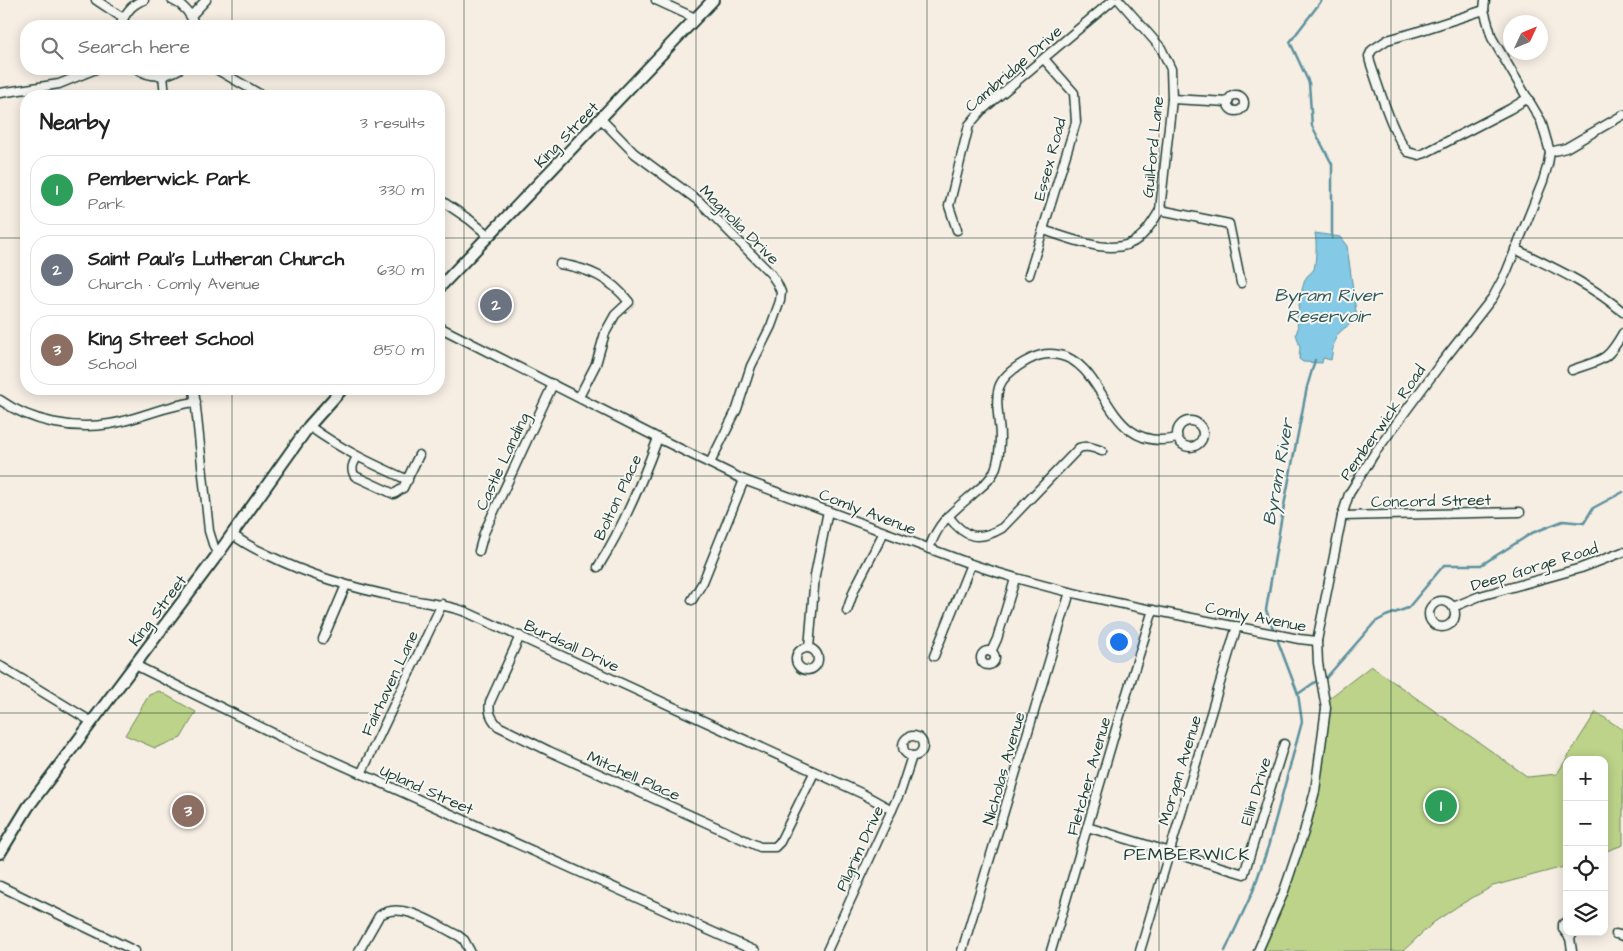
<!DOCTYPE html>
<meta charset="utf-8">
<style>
:root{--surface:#fff;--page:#f2f2f2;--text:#222;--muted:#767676;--line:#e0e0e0;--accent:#c8321e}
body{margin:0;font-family:"Architects Daughter",sans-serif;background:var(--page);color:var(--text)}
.controls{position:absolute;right:15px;bottom:15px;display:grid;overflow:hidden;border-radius:10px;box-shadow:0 2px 12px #0003}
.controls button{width:45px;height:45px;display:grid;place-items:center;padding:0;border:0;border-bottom:1px solid var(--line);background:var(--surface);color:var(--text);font:25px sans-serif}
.compass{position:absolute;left:1503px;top:15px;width:45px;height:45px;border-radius:50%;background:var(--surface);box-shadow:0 2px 12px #0003;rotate:46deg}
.you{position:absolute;left:1118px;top:641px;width:18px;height:18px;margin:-12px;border:4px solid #fff;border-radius:50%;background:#1a73e8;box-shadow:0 0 0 8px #1a73e833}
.badge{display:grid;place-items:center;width:32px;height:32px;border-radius:50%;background:var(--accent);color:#fff;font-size:16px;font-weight:700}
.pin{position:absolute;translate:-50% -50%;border:2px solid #fff;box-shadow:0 1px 5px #0006}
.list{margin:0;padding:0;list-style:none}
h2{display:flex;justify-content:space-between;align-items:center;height:65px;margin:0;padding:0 20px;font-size:21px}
h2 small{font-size:16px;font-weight:400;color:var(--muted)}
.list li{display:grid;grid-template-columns:32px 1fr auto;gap:15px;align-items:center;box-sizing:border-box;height:70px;margin:0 10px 10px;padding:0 10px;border:1px solid var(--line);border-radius:20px}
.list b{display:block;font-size:19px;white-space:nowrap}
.list p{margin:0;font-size:16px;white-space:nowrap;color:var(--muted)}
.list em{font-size:16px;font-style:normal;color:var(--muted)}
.icon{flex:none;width:28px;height:28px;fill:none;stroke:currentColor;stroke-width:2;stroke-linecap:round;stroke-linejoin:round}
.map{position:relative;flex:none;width:1623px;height:951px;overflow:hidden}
.search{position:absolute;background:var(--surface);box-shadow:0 2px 12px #0003;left:20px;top:20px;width:425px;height:55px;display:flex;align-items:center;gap:12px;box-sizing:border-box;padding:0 18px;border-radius:20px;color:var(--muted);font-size:19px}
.panel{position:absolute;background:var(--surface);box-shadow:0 2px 12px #0003;left:20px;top:90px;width:425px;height:305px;border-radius:20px}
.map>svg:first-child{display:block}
</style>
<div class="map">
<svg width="1623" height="951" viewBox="0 0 1623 951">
<rect width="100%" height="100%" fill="#f6eee3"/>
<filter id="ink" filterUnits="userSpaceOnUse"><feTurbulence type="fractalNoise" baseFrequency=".02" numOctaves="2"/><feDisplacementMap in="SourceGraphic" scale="10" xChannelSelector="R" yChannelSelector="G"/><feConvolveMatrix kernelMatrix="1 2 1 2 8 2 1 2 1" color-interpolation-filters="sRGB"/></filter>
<g filter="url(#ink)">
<!-- green -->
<g fill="#bcd389" stroke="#6e885e">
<polygon points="1371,666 1528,777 1557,774 1596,712 1623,730 1623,845 1604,852 1604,760 1567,760 1567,866 1493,886 1458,906 1433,923 1403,951 1263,951 1291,884 1314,814 1317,799 1328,718 1328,699"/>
<polygon points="159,691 196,712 181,738 155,748 125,735 149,695"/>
</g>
<!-- water -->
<path fill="#84c9e5" stroke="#5c919e" d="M1315 233 1340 237 1347 246 1357 319C1351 324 1345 327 1340 332 1333 338 1333 351 1331 360L1323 358 1322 363 1303 362 1299 359 1300 347 1296 334 1298 328C1295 322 1302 284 1306 278 1308 274 1312 273 1314 269 1316 261 1317 242 1315 233Z"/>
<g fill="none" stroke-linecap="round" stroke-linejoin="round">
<!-- stream -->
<g stroke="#5c919e" stroke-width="2.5">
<polyline points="1322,0 1290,42 1309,83 1312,126 1332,164 1332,238"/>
<polyline points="1326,678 1375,622 1386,616 1408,608 1444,565 1481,565 1532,533 1563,521 1584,523 1593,508 1623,492"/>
<polyline points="1298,694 1315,682"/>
<polyline points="1225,951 1253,891 1268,847 1302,722 1298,694 1266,610 1281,521 1307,387 1315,360"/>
</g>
<!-- minor casing -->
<g stroke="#1f3d34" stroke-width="11">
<g id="minor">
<polyline points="96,0 123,18"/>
<path d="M172 0C184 5 191 14 195 26"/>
<polyline points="656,0 695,18"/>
<path d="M1484 10 1416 32 1387 40 1372 50 1369 56 1370 62C1378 85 1393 136 1408 152L1419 155 1425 153 1510 109 1528 98"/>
<polyline points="191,16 206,0"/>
<path d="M120 26C125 14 131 4 144 0"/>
<path d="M137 69C150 78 166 77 179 69"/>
<polyline points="216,69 263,96"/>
<polyline points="163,75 165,96"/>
<polyline points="0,93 59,84 96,69"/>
<circle cx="1236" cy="103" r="8"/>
<polyline points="1172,99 1228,102"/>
<polyline points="601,119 634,153 700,202 771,274 777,283 781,292 780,301 771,326 751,366 737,409 710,463"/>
<polyline points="1550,152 1566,148 1623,115"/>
<polyline points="439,199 470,220 489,236"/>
<polyline points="1160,210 1229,224 1241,283"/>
<polyline points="957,230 949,206 969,125 981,111 1113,0"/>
<path d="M1043 230C1070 238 1115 259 1139 238 1148 231 1154 220 1160 210L1172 99 1171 69 1161 48 1119 0"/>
<path d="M1515 249C1552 267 1592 285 1623 312"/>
<path d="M560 264C590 269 610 278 629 302L615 315 605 333 596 364 579 397"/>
<polyline points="1029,275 1076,122 1074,93 1044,59"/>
<path d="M439 327 658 438 744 480 971 564C1077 600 1190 616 1299 639L1317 641"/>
<path d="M1572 370C1602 359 1606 363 1623 333"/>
<polyline points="194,389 209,531 214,547 218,554"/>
<path d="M0 400C31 422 73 430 110 424 139 419 166 405 196 402"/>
<circle cx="1190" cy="434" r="13"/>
<path d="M309 426C342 450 370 463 408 480"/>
<path d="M357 457C353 464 350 469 355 476L394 494 403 488 419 455"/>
<path d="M948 516C965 538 978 542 1002 528L1079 448C1087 445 1094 448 1102 451"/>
<polyline points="1342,516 1520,512"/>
<path d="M232 534C243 543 255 549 268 555 310 576 356 589 402 598 424 603 445 604 466 612L863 794 892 810"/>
<path d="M929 549C938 522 952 512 973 494 980 488 990 481 994 472 1000 459 1001 438 999 424 996 393 993 381 1023 363 1035 356 1045 352 1059 355 1108 364 1105 455 1177 438"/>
<polyline points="479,551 484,533 553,384"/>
<path d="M598 567C623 527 642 482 658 438"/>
<polyline points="692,600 703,582 744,480"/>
<circle cx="1442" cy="614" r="13"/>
<polyline points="1453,607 1480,596 1581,568 1623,552"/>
<polyline points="847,611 854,590 884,532"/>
<path d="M520 636 490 702C488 712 491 718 498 726L549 751 760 847H775L780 842 814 773"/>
<polyline points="323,639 346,585"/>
<polyline points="809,648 815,575 828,511"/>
<circle cx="807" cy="659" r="11"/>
<circle cx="988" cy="658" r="7"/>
<polyline points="991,652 997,639 1015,579"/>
<polyline points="934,656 971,564"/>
<polyline points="135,665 291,742 755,951"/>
<polyline points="0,666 92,722"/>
<circle cx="913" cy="746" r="10"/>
<polyline points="361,774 442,604"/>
<polyline points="1087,827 1244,874 1284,744"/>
<polyline points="0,886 135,951"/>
<polyline points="1567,921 1563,924 1563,929 1570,938"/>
<polyline points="1616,934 1623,936"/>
<path d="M359 951 379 916C401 899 438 926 459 936L464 940 470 951"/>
<polyline points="827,951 901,790 912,756"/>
<polyline points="962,951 1070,592"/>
<polyline points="1051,951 1118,722 1153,610"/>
<polyline points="1140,951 1237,626"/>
<polyline points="1258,951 1283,894 1304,832 1315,791 1326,708 1318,663 1317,641 1342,516 1349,494 1374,454 1439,366 1493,297 1506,273 1543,181 1548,164 1550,152 1541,121 1492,38 1484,10 1485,0"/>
<polyline points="1572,951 1570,938 1574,932"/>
</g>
</g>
<!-- major casing -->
<g stroke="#1f3d34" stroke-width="14">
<g id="major">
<polyline points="439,288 713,0"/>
<polyline points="0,853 28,807 218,554 309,426 342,389"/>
</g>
</g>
<!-- minor -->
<use href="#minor" stroke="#f6f6f2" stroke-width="8"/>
<!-- major -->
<use href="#major" stroke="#f6f6f2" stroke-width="10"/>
</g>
</g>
<!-- grid -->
<path fill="none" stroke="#1f3d34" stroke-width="1" stroke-opacity="0.55" d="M232 0V26M464 0V951M696 0V951M927 0V951M1159 0V951M1391 0V951M232 69V96M0 238H26M439 238H1623M232 389V951M0 476H1623M0 713H1623"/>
<g text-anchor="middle" stroke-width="4" stroke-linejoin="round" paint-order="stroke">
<!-- street labels -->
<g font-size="16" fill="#1f3d34" stroke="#f6f6f2">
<text transform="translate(1013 68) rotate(-41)" y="6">Cambridge Drive</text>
<text transform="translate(566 134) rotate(-46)" y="6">King Street</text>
<text transform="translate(1152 147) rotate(-84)" y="6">Guilford Lane</text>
<text transform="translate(1049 159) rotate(-75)" y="6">Essex Road</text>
<text transform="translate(740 224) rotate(45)" y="6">Magnolia Drive</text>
<text transform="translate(1382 422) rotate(-55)" y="6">Pemberwick Road</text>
<text transform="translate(502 461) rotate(-65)" y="6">Castle Landing</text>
<text transform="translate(617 497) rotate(-65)" y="6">Bolton Place</text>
<text transform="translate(1431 500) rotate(-1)" y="6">Concord Street</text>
<text transform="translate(868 511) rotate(21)" y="6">Comly Avenue</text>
<text transform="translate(1534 566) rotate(-17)" y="6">Deep Gorge Road</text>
<text transform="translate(157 610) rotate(-53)" y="6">King Street</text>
<text transform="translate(1256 616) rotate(11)" y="6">Comly Avenue</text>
<text transform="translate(572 645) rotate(25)" y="6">Burdsall Drive</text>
<text transform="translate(389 683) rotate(-65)" y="6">Fairhaven Lane</text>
<text transform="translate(1003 768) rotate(-74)" y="6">Nicholas Avenue</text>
<text transform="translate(1179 770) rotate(-73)" y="6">Morgan Avenue</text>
<text transform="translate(634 775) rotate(24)" y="6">Mitchell Place</text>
<text transform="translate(1088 776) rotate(-74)" y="6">Fletcher Avenue</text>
<text transform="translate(427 789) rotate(24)" y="6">Upland Street</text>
<text transform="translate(1255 791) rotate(-73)" y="6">Ellin Drive</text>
<text transform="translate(859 848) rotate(-65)" y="6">Pilgrim Drive</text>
</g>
<!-- water labels -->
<g font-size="18" font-style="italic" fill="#335957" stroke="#f6f6f2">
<text x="1328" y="301">Byram River<tspan x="1328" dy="21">Reservoir</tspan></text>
<text transform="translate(1278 472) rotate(-80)" y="6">Byram River</text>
</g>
<!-- neighbourhood labels -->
<g font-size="18" letter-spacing="1" fill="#1f3d34" stroke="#f6f6f2">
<text x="1187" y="860">PEMBERWICK</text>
</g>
</g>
</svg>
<div class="controls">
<button>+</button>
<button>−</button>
<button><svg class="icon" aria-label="locate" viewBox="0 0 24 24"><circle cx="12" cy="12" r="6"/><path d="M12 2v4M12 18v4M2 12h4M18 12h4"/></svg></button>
<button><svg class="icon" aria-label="layers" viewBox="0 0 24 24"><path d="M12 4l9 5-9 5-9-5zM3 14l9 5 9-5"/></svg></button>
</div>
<svg class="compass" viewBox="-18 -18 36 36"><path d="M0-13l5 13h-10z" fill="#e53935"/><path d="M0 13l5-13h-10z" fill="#767676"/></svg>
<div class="you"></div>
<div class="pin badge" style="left:1441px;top:806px;background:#2e9e5b">1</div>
<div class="pin badge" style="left:496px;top:305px;background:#6b7280">2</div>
<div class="pin badge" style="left:188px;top:811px;background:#8d6e63">3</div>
<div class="search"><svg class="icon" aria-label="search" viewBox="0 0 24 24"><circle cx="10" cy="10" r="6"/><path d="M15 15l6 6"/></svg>Search here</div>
<section class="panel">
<h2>Nearby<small>3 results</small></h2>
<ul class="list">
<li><span class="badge" style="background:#2e9e5b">1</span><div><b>Pemberwick Park</b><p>Park</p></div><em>330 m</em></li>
<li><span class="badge" style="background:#6b7280">2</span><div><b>Saint Paul's Lutheran Church</b><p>Church · Comly Avenue</p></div><em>630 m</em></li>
<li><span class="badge" style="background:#8d6e63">3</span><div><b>King Street School</b><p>School</p></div><em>850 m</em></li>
</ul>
</section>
</div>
